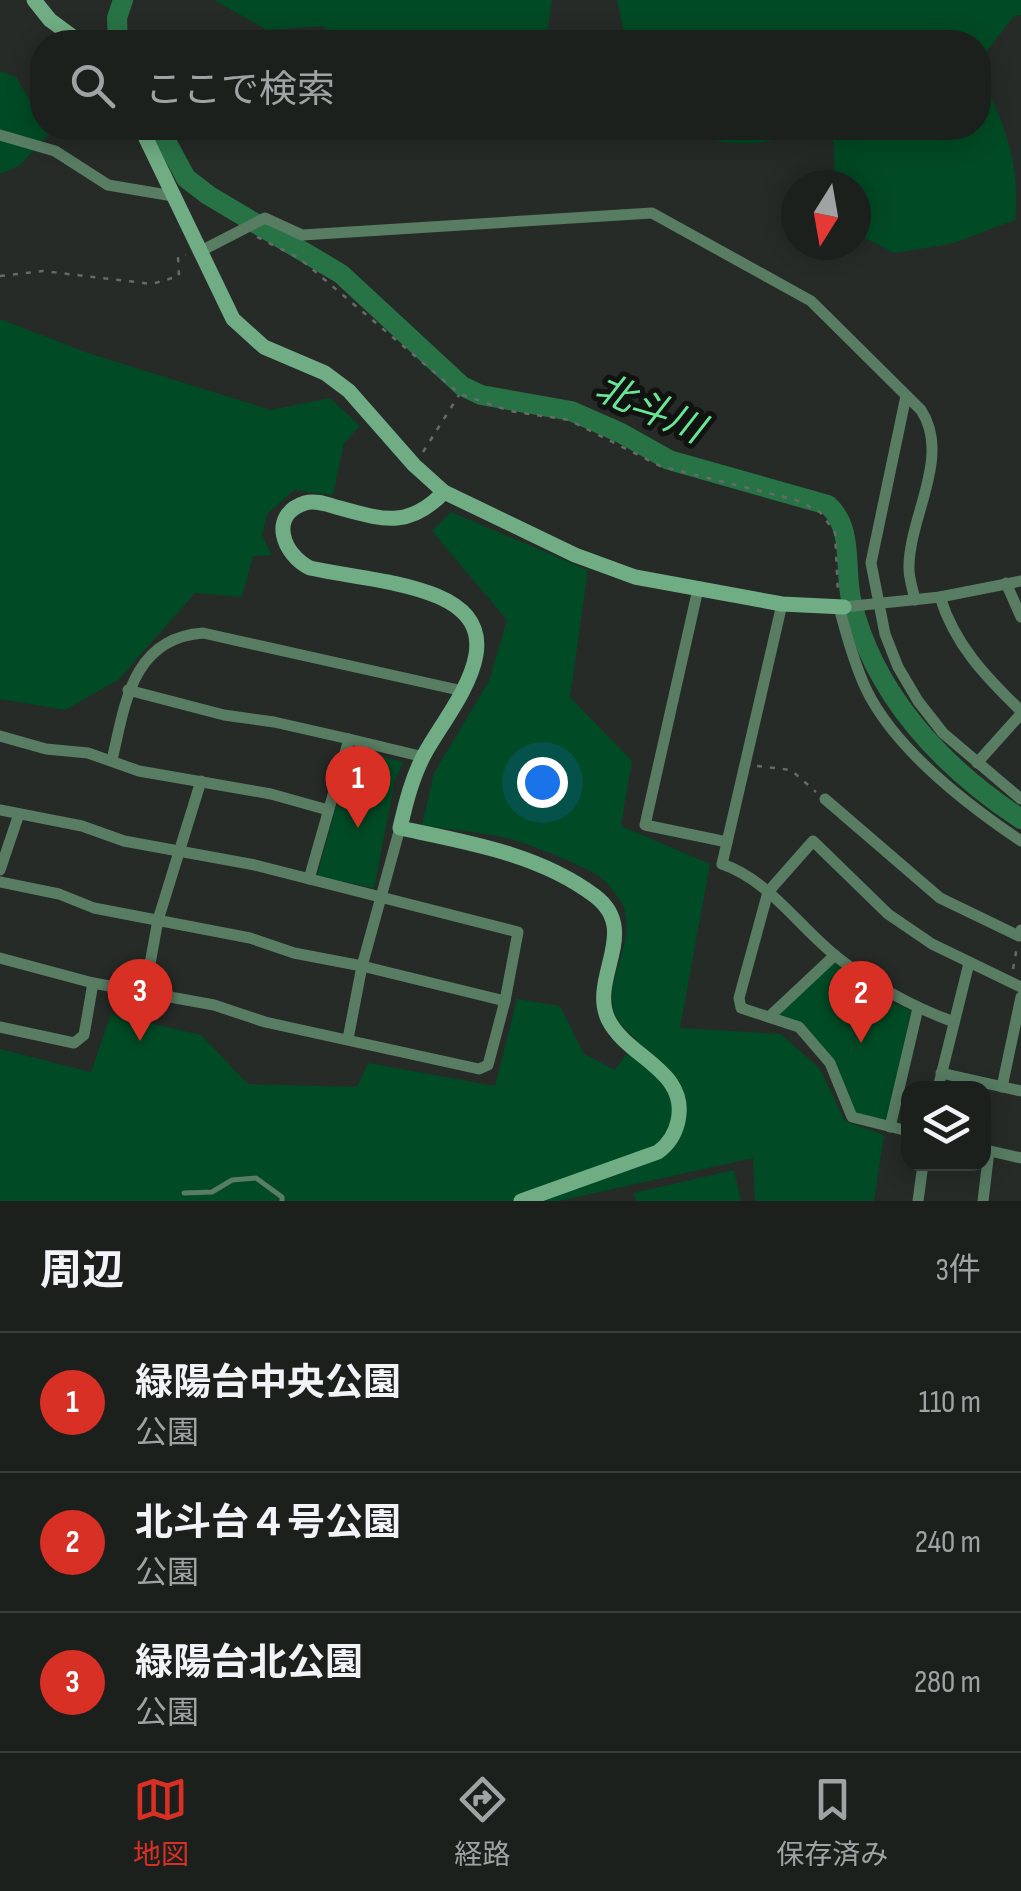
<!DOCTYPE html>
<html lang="ja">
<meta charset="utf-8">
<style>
:root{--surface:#1c201d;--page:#252826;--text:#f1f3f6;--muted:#a0a3a4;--line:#3a3e3b;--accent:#d93025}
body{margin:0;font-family:"Sofia Sans Condensed","Noto Sans JP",sans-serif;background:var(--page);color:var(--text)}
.controls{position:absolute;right:30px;bottom:30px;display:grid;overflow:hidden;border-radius:20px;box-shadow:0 5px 25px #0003}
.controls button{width:90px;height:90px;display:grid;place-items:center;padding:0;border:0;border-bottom:2px solid var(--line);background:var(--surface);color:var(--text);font:50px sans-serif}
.compass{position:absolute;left:781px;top:170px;width:90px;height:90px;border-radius:50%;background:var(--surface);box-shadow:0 5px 25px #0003;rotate:191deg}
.you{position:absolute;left:542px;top:782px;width:35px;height:35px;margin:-25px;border:8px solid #fff;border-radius:50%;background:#1a73e8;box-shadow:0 0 0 15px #1a73e833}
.badge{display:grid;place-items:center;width:65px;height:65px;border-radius:50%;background:var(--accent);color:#fff;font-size:32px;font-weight:700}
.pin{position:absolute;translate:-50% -82px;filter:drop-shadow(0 2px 5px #0008)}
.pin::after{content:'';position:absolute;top:52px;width:35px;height:30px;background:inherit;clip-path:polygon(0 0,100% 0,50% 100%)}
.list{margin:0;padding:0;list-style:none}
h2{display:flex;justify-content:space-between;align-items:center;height:130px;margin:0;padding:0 40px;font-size:42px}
h2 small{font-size:32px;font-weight:400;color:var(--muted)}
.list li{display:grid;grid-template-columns:65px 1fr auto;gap:30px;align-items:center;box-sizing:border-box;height:140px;padding:0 40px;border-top:2px solid var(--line)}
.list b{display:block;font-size:38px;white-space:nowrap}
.list p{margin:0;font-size:32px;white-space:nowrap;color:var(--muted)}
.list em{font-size:32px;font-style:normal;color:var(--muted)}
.icon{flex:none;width:55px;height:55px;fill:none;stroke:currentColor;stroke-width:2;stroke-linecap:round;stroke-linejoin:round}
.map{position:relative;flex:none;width:1021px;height:1201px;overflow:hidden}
.search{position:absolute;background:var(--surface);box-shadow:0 5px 25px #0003;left:30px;right:30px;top:30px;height:110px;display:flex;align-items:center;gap:25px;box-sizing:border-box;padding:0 35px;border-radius:40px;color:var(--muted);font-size:38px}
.sheet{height:550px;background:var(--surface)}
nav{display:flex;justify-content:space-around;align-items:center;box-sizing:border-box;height:140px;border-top:2px solid var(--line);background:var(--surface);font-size:28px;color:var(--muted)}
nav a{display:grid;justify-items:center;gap:5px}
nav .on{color:var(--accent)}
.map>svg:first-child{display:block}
</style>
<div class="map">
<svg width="1021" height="1201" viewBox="0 0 1021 1201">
<rect width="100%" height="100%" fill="#262b27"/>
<!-- green -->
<g fill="#004a25">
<polygon points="214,0 552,0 546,42 330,42 324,26 267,30"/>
<polygon points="617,0 1021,0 1021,15 1014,16 979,61 978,42 626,42"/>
<polygon points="0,71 16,77 42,121 42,128 50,133 19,166 0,174"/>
<path d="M979 74C1004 119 1021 166 1015 220L951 244 894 253 856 233V185H834V142L820 130C776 140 728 155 687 128H978Z"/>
<polygon points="0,319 88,353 271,410 330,398 360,426 344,443 333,495 294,490 267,514 262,536 272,555 253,556 242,597 195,593 118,680 65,710 0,699"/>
<path d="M451 512 588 570 570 697 632 761 621 826 710 864 680 1028 781 1034 820 1069 845 1121 884 1135 874 1201H755L753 1158 559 1201H0V1049L91 1072 111 1014 201 1035 248 1084 357 1087 368 1063 495 1086 517 999 560 1006 584 1054 615 1070 637 1039C580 1001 641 954 623 905 619 897 606 881 599 876 584 866 523 841 506 838 478 832 450 829 422 825L434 773 489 681 507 620 432 531Z"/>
<polygon points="352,748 403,762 395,780 374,888 317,876"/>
<polygon points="835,962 886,1001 911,1010 887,1121 855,1114 833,1061 777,1014"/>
<polygon points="734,1170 741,1201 636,1201 634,1193"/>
</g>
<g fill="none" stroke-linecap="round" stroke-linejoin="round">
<!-- river -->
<g stroke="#287346" stroke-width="20">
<polyline points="118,42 117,18 123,0"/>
<path d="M159 128 186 178 208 195 341 274 462 386 481 395 571 411 621 433 669 460 828 505C854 529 844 567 851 599 873 694 942 767 1021 819"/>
</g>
<!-- path -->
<g stroke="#676b68" stroke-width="2.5" stroke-dasharray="5 8" stroke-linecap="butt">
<polyline points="257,237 299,258 460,394 510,411 569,420 660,466 796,500 820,512 835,532 838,594"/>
<polyline points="0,276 43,271 152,284 179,276 178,257 186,255"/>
<polyline points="423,452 459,395"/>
<polyline points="757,766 791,770 816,792"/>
<polyline points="1013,969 1017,947"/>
</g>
<!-- lane -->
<polyline stroke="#587d63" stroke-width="5" points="184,1193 212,1192 232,1180 256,1178 282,1197 282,1201"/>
<!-- street -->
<g stroke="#587d63" stroke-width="11">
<polyline points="0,135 55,151 108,185 173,196"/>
<path d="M199 252 265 218 302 235 652 213 811 301 921 410C952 457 908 518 909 569 909 579 913 590 915 600"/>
<polyline points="906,396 871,563 885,634 898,667 918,701 943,733 1021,799"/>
<polyline points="1006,583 1021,617"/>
<polyline points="698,589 645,825 727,842"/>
<path d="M940 597C955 645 985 676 1021 711"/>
<path d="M782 604 722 864C769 880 798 926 837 957 874 986 910 1006 954 1022"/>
<path d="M839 607C846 634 854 663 866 689 895 749 966 804 1021 841"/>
<polyline points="844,607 940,597 1021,581"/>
<polyline points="128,690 224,715 274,722 349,739"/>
<polyline points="0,736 46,749 88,753 139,771 271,794 328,810"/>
<path d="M112 760C125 704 132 638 203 633L463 691"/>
<polyline points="977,763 1021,714"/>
<polyline points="825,799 940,898 1019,936 1021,930"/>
<polyline points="0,810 82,826 124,841 255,865 518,932 505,1001 488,1065 479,1069 265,1022 214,1005 93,983 0,958"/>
<polyline points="0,870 19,814"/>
<polyline points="309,879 349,739 424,757"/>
<polyline points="0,882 59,894 94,908 250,938 294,953 362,966 505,1001"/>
<polyline points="145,991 158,920 201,781"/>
<polyline points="770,1016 835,955"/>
<polyline points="0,1027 74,1043 84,1035 93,983"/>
<polyline points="348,1039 362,966 400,828"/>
<polyline points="941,1073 1021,1091"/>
<polyline points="1002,1087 1021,997"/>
<polyline points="938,1088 969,963"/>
<polyline points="890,1127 918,1008"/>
<polyline points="908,1131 852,1117 830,1063 799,1027 741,1008 739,998 768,892 813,841 888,914 932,944 1021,987"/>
<polyline points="986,1150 1021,1158"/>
<polyline points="918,1201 923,1164"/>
<polyline points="983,1201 989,1151"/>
</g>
<!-- secondary -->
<g stroke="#70ad84" stroke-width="15">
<polyline points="34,0 50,20 80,42"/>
<polyline points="141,128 233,319 264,347 325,373 349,391 414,465 444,492 575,555 635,577 782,604 844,607"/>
<path d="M444 492C408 530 381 519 336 507 326 504 315 500 305 503 268 515 283 555 310 568 351 577 398 580 437 596 521 631 450 707 424 755 412 778 406 802 400 828 466 842 540 854 595 896 641 931 589 978 608 1019 627 1058 689 1070 678 1121 675 1135 669 1144 658 1152L521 1201"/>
</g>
</g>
<g text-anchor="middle" stroke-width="10" stroke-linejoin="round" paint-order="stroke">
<!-- water labels -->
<g font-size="38" font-style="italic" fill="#68e798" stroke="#111311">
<text transform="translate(650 408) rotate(24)" y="13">北斗川</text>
</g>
</g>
</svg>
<div class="controls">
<button><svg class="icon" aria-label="layers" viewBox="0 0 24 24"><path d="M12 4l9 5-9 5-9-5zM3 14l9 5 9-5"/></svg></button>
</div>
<svg class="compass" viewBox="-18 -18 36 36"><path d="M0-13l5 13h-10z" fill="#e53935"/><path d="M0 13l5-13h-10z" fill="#a0a3a4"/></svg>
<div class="you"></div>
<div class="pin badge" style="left:358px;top:828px">1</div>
<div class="pin badge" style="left:861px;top:1043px">2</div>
<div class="pin badge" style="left:140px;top:1041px">3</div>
<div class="search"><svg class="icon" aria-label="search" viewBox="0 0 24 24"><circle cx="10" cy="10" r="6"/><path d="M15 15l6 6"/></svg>ここで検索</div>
</div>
<section class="sheet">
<h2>周辺<small>3件</small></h2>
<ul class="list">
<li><span class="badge">1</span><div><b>緑陽台中央公園</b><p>公園</p></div><em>110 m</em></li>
<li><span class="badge">2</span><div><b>北斗台４号公園</b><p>公園</p></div><em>240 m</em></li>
<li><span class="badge">3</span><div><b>緑陽台北公園</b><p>公園</p></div><em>280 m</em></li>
</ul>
</section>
<nav>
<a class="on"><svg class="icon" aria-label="map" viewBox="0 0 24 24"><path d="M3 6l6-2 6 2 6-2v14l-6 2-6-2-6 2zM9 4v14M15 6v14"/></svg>地図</a>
<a><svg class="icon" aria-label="directions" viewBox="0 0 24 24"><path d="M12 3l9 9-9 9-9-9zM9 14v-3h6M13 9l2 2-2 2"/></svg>経路</a>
<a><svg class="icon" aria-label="saved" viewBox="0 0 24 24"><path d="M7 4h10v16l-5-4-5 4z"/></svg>保存済み</a>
</nav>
